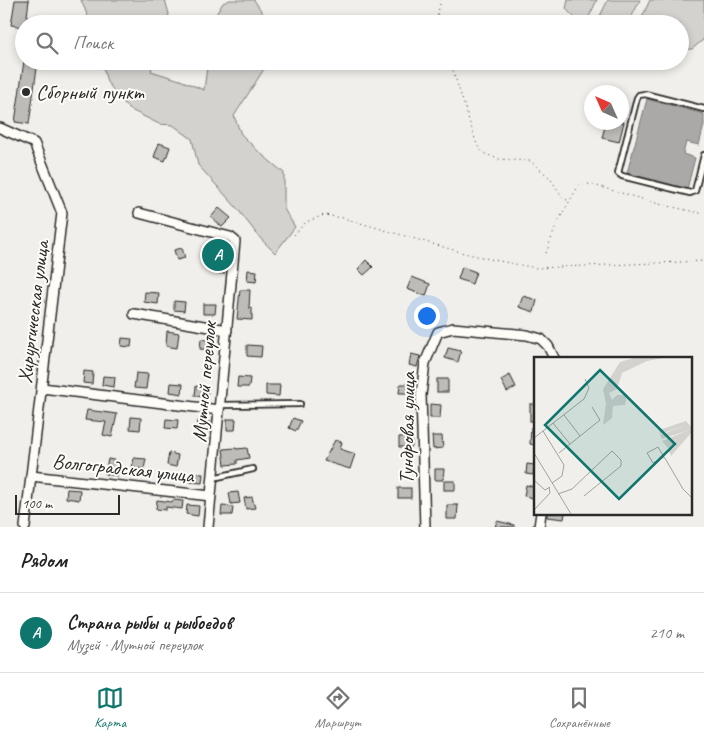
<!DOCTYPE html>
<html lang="ru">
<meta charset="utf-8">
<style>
:root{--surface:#fff;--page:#f6f6f6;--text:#222;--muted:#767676;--line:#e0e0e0;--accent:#0f766e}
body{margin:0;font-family:Caveat,sans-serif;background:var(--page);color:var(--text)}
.compass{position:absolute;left:584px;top:85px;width:45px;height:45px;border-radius:50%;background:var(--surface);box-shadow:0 2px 8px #0003;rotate:315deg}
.scale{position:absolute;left:15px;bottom:12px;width:105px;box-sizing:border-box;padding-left:5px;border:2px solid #2b2b2b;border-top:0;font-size:14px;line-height:18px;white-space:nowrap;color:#2b2b2b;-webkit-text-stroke:4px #fdfcf7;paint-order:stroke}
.you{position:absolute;left:426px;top:315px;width:18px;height:18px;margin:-12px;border:4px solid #fff;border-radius:50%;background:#1a73e8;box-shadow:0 0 0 8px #1a73e833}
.badge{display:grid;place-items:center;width:32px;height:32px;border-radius:50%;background:var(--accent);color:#fff;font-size:16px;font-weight:700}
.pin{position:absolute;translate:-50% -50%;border:2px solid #fff;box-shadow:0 1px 5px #0006}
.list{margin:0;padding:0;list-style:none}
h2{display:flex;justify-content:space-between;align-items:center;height:65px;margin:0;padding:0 20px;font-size:21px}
h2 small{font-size:16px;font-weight:400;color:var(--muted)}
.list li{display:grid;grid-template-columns:32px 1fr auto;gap:15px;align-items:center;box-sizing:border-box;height:80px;padding:0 20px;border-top:1px solid var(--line)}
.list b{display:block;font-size:19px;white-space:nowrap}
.list p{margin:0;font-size:16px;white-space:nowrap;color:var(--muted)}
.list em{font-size:16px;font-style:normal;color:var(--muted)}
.icon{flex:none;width:28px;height:28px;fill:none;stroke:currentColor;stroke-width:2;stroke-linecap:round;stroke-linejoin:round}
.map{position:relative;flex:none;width:704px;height:527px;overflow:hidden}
.search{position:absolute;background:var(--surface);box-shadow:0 2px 8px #0003;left:15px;right:15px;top:15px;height:55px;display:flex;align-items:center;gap:12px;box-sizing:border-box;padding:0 18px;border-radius:28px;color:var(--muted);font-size:19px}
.sheet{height:145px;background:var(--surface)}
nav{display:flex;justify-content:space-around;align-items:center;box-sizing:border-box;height:70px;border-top:1px solid var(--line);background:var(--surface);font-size:14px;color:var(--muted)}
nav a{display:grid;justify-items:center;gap:2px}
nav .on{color:var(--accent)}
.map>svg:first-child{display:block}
</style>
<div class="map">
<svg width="704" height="527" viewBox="0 0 704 527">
<rect width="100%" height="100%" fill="#f0efeb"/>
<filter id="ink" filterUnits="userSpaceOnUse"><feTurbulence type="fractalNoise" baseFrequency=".02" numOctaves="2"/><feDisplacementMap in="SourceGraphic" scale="10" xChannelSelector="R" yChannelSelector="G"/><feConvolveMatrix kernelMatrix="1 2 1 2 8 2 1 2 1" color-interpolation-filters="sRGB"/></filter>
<g filter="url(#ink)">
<!-- green -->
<g fill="#d3d2cf" stroke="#7f7e7d">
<polygon points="81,0 165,0 169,14 166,24 91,24"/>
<polygon points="230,0 254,0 270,24 210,24 223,3"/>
<polygon points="568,0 597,0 587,21 576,19 566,9"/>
<polygon points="608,0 640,0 628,24 596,24"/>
<polygon points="650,0 704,0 704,37 703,40 692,49 680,49 680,24 639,24"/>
<polygon points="103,61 154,61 151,71 180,80 204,90 207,67 206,61 274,61 264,69 234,116 241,134 259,152 284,173 284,209 295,227 275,253 260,238 236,207 198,165 192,139 173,125 159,124 129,109 107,82 102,63"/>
</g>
<!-- water -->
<polygon fill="#aaa9a7" stroke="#777775" points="647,99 704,114 704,125 699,145 686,142 683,154 695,158 687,189 627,173"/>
<!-- building -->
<g fill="#bdbcb8" stroke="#2b2b2b">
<polygon points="15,0 29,0 26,24 24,24 24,27 11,25"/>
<polygon points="24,61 38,61 29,124 15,122"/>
<polygon points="606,122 624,122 619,142 602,138"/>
<polygon points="159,143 170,147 165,161 154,157"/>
<polygon points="219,208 231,218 222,227 211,217"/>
<polygon points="182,248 185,258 177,260 174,250"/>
<polygon points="217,248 227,249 224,274 209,272 210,260 215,261"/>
<polygon points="366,260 373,267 364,275 358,269"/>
<polygon points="462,267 476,272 472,284 458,279"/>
<polygon points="248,270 257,271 256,282 247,281"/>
<polygon points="412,277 430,284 426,296 407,289"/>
<polygon points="240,290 250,290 249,308 252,309 252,320 237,319"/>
<polygon points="145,292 159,293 158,304 144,302"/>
<polygon points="523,296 537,300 534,312 519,307"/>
<polygon points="174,301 185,302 184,311 174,310"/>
<polygon points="203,304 216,304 215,314 203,314"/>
<polygon points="167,331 179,333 177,348 166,346"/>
<polygon points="122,338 132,339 131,347 121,346"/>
<polygon points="201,339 213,341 212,350 200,349"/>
<polygon points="247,345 262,346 261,357 247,356"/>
<polygon points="448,348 461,351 458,362 445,358"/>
<polygon points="411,354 420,356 417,367 409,365"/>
<polygon points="84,371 93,372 92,384 83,383"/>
<polygon points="136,373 148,374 146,389 134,388"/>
<polygon points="510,375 516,387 507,392 501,380"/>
<polygon points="103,376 115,377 114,387 102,385"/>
<polygon points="238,377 250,378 249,387 237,387"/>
<rect x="437" y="379" width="11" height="13"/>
<polygon points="171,383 183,384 182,394 170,392"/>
<polygon points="400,384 411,384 411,393 399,393"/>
<polygon points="266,385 280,385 279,396 266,395"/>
<polygon points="196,386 208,388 207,397 195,396"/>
<polygon points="430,404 441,405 440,418 430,418"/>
<rect x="530" y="404" width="5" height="17"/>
<polygon points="87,410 117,414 112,437 103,435 106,422 85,420"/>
<polygon points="131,417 141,418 140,430 130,429"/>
<polygon points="293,418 301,421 296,431 289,428"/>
<polygon points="166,419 178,420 177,429 165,428"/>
<polygon points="227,419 236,419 235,430 227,430"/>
<polygon points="198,421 210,422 208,432 197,430"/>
<polygon points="531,427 535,428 535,445 530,444"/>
<polygon points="412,436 412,447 399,447 399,437"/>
<polygon points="432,436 442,436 443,448 433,449"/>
<polygon points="335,440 342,442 340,449 355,454 350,469 324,461"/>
<polygon points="236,448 236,449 247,448 249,458 237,460 237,464 225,465 223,449"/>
<polygon points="169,453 178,455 176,467 167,465"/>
<polygon points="134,458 146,459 144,469 132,468"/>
<polygon points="108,459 119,461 117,476 105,474"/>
<polygon points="527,464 535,465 533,475 526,474"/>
<polygon points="435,469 444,469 443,480 436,480 435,479"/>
<polygon points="191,473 203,474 202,483 190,482"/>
<rect x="444" y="481" width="11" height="9"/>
<polygon points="526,485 535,487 533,498 524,496"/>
<rect x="398" y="488" width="13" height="10"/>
<polygon points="67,489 80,490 79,500 66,498"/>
<polygon points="238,492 240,503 231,504 229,493"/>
<polygon points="252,497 255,508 246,509 244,498"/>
<polygon points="157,500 172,502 173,500 183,501 182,509 166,507 166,510 156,509"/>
<polygon points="187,505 199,506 198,516 186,514"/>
<polygon points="447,505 458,505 457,519 447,519"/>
<polygon points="222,506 233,507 232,515 221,515"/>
<polygon points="547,513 565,513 564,519 547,517"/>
<polygon points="497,521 514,525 514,527 495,527"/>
</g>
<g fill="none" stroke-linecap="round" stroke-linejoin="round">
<!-- lane casing -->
<g stroke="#2b2b2b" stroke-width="8">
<g id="lane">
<polyline points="704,109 645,94 639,95 637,98 618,173 622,176 690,193 695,191 704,155"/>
<polyline points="219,405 300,404"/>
<polyline points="213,478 253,469"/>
</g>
</g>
<!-- street casing -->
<g stroke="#2b2b2b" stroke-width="12">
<g id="street">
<polyline points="0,128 34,143 62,213 25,527"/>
<polyline points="139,213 230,237 235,241 208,527"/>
<polyline points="134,314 227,330"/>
<polyline points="42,388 219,410"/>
<polyline points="31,476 211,496"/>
<polyline points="425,527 421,395 425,363 438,332 453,328 527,335 541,339 548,346 554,358"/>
<polyline points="539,527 541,513"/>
</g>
</g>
<!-- path -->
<g stroke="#2b2b2b" stroke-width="1" stroke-dasharray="1 4" stroke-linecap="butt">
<polyline points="438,24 436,20 441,0"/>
<polyline points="450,61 477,145 483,153 498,159 530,161 550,178 563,198 569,201"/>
<polyline points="294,235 306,222 324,215 343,218 464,253 494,260 536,268 704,261"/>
<polyline points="546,253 557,223 579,185 590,184 659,204 704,214"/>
</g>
<!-- lane -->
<use href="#lane" stroke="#fdfcf7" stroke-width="4.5"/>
<!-- street -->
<use href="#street" stroke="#fdfcf7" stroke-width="9"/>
</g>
</g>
<!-- markers -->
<circle fill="#2b2b2b" stroke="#fdfcf7" stroke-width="2" cx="26" cy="92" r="5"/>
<g text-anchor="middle" stroke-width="4" stroke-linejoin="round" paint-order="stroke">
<!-- poi labels -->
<g font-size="21" fill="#2b2b2b" stroke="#fdfcf7" text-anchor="start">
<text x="36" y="99">Сборный пункт</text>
</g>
<!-- street labels -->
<g font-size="21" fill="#2b2b2b" stroke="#fdfcf7">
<text transform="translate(33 312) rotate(-83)" y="7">Хирургическая улица</text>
<text transform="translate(204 382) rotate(-85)" y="7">Мутной переулок</text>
<text transform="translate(407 428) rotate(-89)" y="7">Тундровая улица</text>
<text transform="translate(123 468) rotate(6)" y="7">Волгоградская улица</text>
</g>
</g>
<!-- overview -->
<g transform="translate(534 357)">
<rect width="158" height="158" fill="#f0efeb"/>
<path d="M103 0H135L113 4 88 16 83 32 75 36 78 43 83 38H93L91 48 79 49 78 61 69 68 72 47 69 32 86 5ZM152 64 157 70V76L137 99 135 94 142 89 134 91 128 84 155 73 128 82 126 78 153 68 126 77 125 73Z" fill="#d3d2cf"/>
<path fill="none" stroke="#a1a19e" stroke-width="1" d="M30 58 46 79M19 66 36 87M9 74 30 108 28 119 18 126M0 81 50 42 55 31 51 22M0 96 37 157M25 96 66 63 58 50M130 100 119 106 113 96 124 90 130 100 132 103 149 132 158 141M0 123 11 133 16 130M24 137 38 132 78 94 87 103V109L50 139M0 153 16 136 15 130"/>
<path fill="#0f766e" fill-opacity="0.15" stroke="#0f766e" stroke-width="2.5" d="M66 13 141 87 85 142 11 68Z"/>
<rect width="158" height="158" fill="none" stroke="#2b2b2b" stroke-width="2.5"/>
</g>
</svg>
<svg class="compass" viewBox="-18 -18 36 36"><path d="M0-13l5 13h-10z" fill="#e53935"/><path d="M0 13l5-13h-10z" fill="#767676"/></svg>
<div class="scale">100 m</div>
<div class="you"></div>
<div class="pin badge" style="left:218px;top:255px">A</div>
<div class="search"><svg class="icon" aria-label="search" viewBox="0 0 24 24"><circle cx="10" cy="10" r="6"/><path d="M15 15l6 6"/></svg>Поиск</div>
</div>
<section class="sheet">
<h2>Рядом<small></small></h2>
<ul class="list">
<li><span class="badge">A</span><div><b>Страна рыбы и рыбоедов</b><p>Музей · Мутной переулок</p></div><em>210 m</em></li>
</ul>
</section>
<nav>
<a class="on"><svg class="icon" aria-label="map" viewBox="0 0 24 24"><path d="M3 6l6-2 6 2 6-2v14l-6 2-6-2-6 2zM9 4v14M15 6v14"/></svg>Карта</a>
<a><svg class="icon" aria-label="directions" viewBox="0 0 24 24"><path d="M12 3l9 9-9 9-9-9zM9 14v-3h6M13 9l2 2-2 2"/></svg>Маршрут</a>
<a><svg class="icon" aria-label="saved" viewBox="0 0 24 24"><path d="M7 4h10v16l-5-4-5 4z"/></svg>Сохранённые</a>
</nav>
